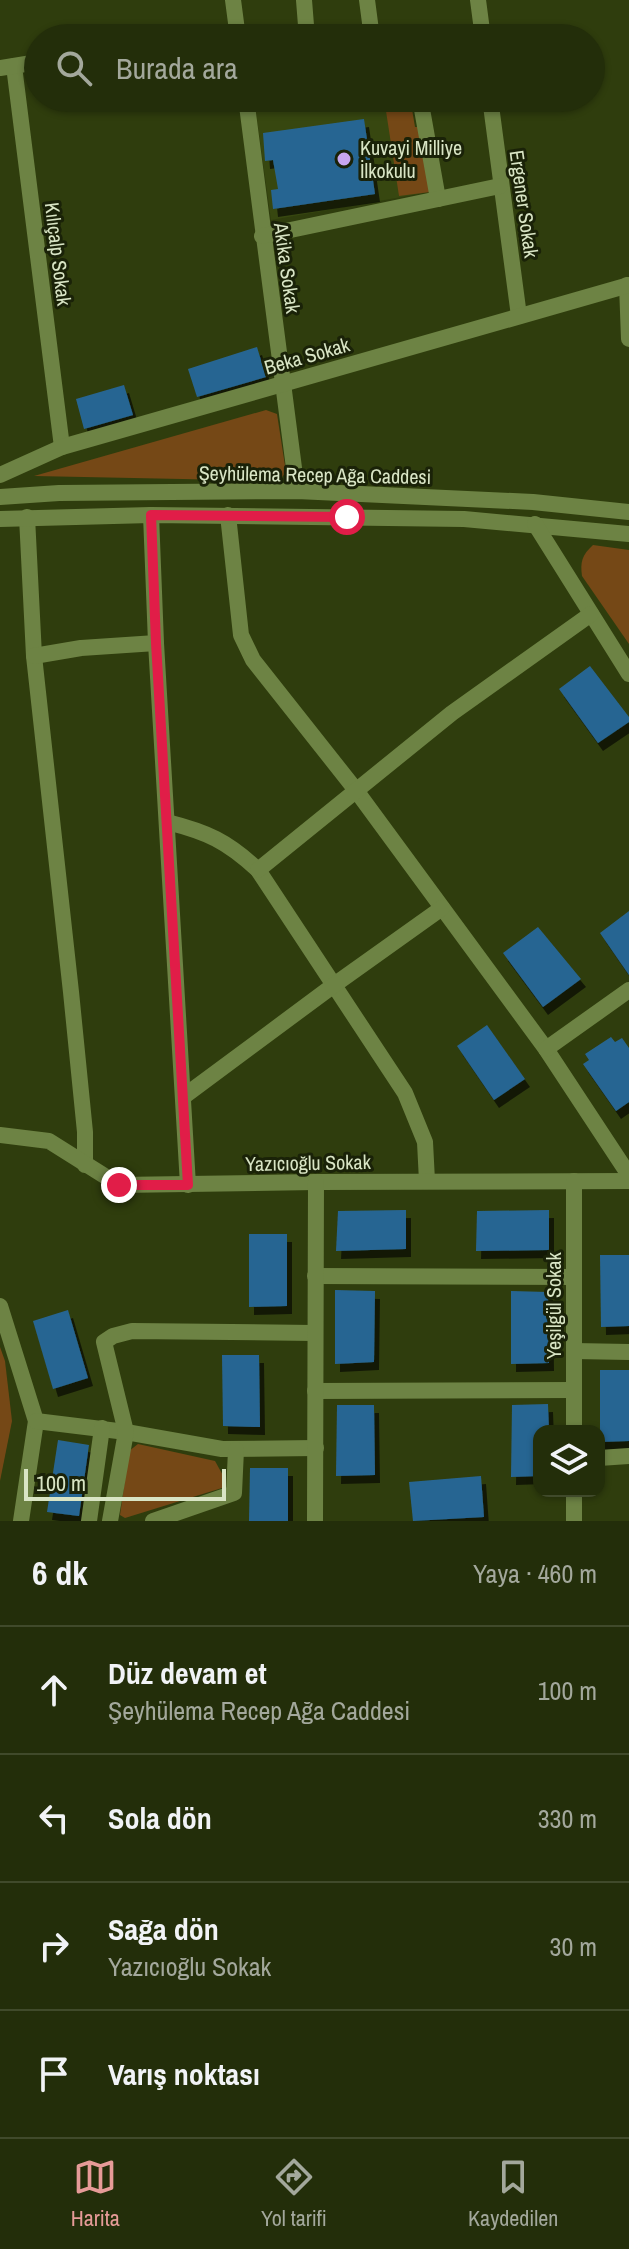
<!DOCTYPE html>
<html lang="tr">
<meta charset="utf-8">
<style>
:root{--surface:#232e0a;--page:#2f3a18;--text:#f1f3f6;--muted:#a3a89c;--line:#404a2b;--accent:#e69b98}
body{margin:0;font-family:"Archivo Narrow",sans-serif;background:var(--page);color:var(--text)}
.controls{position:absolute;right:24px;bottom:24px;display:grid;overflow:hidden;border-radius:16px;box-shadow:0 2px 6px #0004}
.controls button{width:72px;height:72px;display:grid;place-items:center;padding:0;border:0;border-bottom:2px solid var(--line);background:var(--surface);color:var(--text);font:40px sans-serif}
.scale{position:absolute;left:24px;bottom:20px;width:202px;box-sizing:border-box;padding-left:8px;border:4px solid #d9e5c5;border-top:0;font-size:22px;line-height:28px;white-space:nowrap;color:#d9e5c5;-webkit-text-stroke:6px #1a2208;paint-order:stroke}
.stop{position:absolute;width:24px;height:24px;margin:-18px;border:6px solid #e11d48;border-radius:50%;background:#fff}
.stop.end{background:#e11d48;border-color:#fff;box-shadow:0 2px 8px #0008}
.list{margin:0;padding:0;list-style:none}
h2{display:flex;justify-content:space-between;align-items:center;height:104px;margin:0;padding:0 32px;font-size:34px}
h2 small{font-size:26px;font-weight:400;color:var(--muted)}
.list li{display:grid;grid-template-columns:52px 1fr auto;gap:24px;align-items:center;box-sizing:border-box;height:128px;padding:0 32px;border-top:2px solid var(--line)}
.list b{display:block;font-size:30px;white-space:nowrap}
.list p{margin:0;font-size:26px;white-space:nowrap;color:var(--muted)}
.list em{font-size:26px;font-style:normal;color:var(--muted)}
.icon{flex:none;width:44px;height:44px;fill:none;stroke:currentColor;stroke-width:2;stroke-linecap:round;stroke-linejoin:round}
.map{position:relative;flex:none;width:629px;height:1521px;overflow:hidden}
.search{position:absolute;background:var(--surface);box-shadow:0 2px 6px #0004;left:24px;right:24px;top:24px;height:88px;display:flex;align-items:center;gap:20px;box-sizing:border-box;padding:0 28px;border-radius:44px;color:var(--muted);font-size:30px}
.sheet{height:616px;background:var(--surface)}
nav{display:flex;justify-content:space-around;align-items:center;box-sizing:border-box;height:112px;border-top:2px solid var(--line);background:var(--surface);font-size:22px;color:var(--muted)}
nav a{display:grid;justify-items:center;gap:4px}
nav .on{color:var(--accent)}
.map>svg:first-child{display:block}
</style>
<div class="map">
<svg width="629" height="1521" viewBox="0 0 629 1521">
<defs>
<filter id="shadow"><feDropShadow dx="5" dy="8" stdDeviation="0" flood-color="#0009"/></filter>
</defs>
<rect width="100%" height="100%" fill="#2f3d0d"/>
<!-- built -->
<polygon fill="#374710" points="254,98 410,98 415,127 420,127 430,192 271,220"/>
<!-- green -->
<g fill="#754816">
<polygon points="384,98 410,98 415,127 420,127 430,192 399,196"/>
<polygon points="266,410 277,414 286,472 279,481 34,476"/>
<path d="M593 545 629 550V644L582 576C580 562 582 555 593 545Z"/>
<polygon points="0,1347 5,1361 12,1421 0,1481"/>
<polygon points="138,1444 215,1461 225,1479 222,1488 125,1518 120,1515 129,1451"/>
</g>
<!-- building -->
<g fill="#286592" filter="url(#shadow)">
<polygon points="364,119 375,194 273,209 271,190 278,189 273,160 265,161 263,133"/>
<polygon points="257,347 266,377 197,397 188,369"/>
<polygon points="124,385 133,415 84,429 76,399"/>
<polygon points="590,666 629,717 629,722 598,743 559,689"/>
<polygon points="629,911 629,975 600,933"/>
<polygon points="538,927 581,979 543,1007 503,953"/>
<polygon points="487,1025 525,1079 494,1100 457,1046"/>
<polygon points="611,1037 615,1042 622,1038 629,1048 629,1102 616,1111 583,1064 589,1060 585,1054"/>
<polygon points="406,1210 406,1249 336,1251 338,1211"/>
<polygon points="549,1210 549,1250 476,1251 477,1211"/>
<polygon points="249,1234 287,1234 287,1306 249,1307"/>
<polygon points="600,1255 629,1255 629,1326 601,1327"/>
<polygon points="335,1290 375,1291 374,1362 335,1364"/>
<polygon points="511,1291 548,1292 549,1363 511,1364"/>
<polygon points="68,1310 88,1378 53,1389 33,1321"/>
<polygon points="222,1355 259,1355 260,1427 223,1426"/>
<polygon points="600,1370 629,1370 629,1441 600,1442"/>
<polygon points="548,1404 549,1431 539,1431 539,1476 511,1477 512,1405"/>
<polygon points="337,1405 374,1405 375,1475 336,1476"/>
<polygon points="58,1440 89,1445 79,1516 47,1512"/>
<polygon points="250,1468 288,1468 288,1521 249,1521"/>
<polygon points="481,1476 484,1517 413,1521 409,1482"/>
</g>
<g fill="none" stroke-linecap="round" stroke-linejoin="round">
<!-- minor -->
<g stroke="#6d8344" stroke-width="16">
<polyline points="233,0 238,38"/>
<polyline points="304,0 307,38"/>
<polyline points="367,0 372,38"/>
<polyline points="478,0 483,38"/>
<polyline points="193,38 237,31"/>
<polyline points="14,66 62,447"/>
<polyline points="0,68 38,62"/>
<polyline points="246,98 297,491"/>
<polyline points="420,98 438,199"/>
<polyline points="490,98 519,316"/>
<polyline points="262,236 500,186"/>
<polyline points="627,285 629,339"/>
<polyline points="0,475 62,447 629,285"/>
<polyline points="0,497 59,493 297,491 533,502 629,512"/>
<polyline points="151,515 156,643 188,1185"/>
<polyline points="228,515 241,635 253,660 355,789 546,1049 629,1175"/>
<polyline points="27,517 34,656 71,992 85,1132 85,1165"/>
<polyline points="0,519 151,515 464,519 629,534"/>
<polyline points="535,524 629,674"/>
<polyline points="34,656 81,648 156,643"/>
<path d="M167 822C207 832 227 841 258 870L405 1093 425 1142 427 1181"/>
<polyline points="258,870 452,713 591,614"/>
<polyline points="546,1049 629,990"/>
<polyline points="183,1097 334,985 442,908"/>
<polyline points="0,1135 49,1141 119,1185 316,1182 629,1181"/>
<polyline points="315,1276 574,1277"/>
<polyline points="0,1306 36,1421 21,1521"/>
<polyline points="574,1351 629,1352"/>
<polyline points="315,1391 574,1390"/>
<polyline points="36,1421 126,1432 222,1449 316,1448"/>
<polyline points="574,1431 574,1181"/>
<polyline points="599,1458 629,1456"/>
<polyline points="89,1521 102,1428"/>
<polyline points="110,1521 126,1432 104,1342 113,1336 132,1331 314,1333"/>
<polyline points="153,1521 234,1493 236,1450"/>
<polyline points="315,1521 316,1182"/>
<polyline points="574,1521 574,1491"/>
</g>
</g>
<g fill="none" stroke-linecap="round" stroke-linejoin="round">
<!-- route -->
<polyline stroke="#e11d48" stroke-width="10" points="119,1185 188,1185 156,643 151,515 347,517"/>
</g>
<!-- markers -->
<circle fill="#c7a6ef" stroke="#1a2208" stroke-width="3" cx="344" cy="159" r="8"/>
<g text-anchor="middle" stroke-width="6" stroke-linejoin="round" paint-order="stroke">
<!-- poi labels -->
<g font-size="20" fill="#d9e5c5" stroke="#1a2208" text-anchor="start">
<text x="360" y="155">Kuvayi Milliye<tspan x="360" dy="23">İlkokulu</tspan></text>
</g>
<!-- street labels -->
<g font-size="20" fill="#d9e5c5" stroke="#1a2208">
<text transform="translate(524 204) rotate(82)" y="7">Ergener Sokak</text>
<text transform="translate(58 254) rotate(83)" y="7">Kılıçalp Sokak</text>
<text transform="translate(287 268) rotate(82)" y="7">Akika Sokak</text>
<text transform="translate(307 356) rotate(-16)" y="7">Beka Sokak</text>
<text transform="translate(315 475) rotate(1)" y="7">Şeyhülema Recep Ağa Caddesi</text>
<text transform="translate(308 1163) rotate(-1)" y="7">Yazıcıoğlu Sokak</text>
<text transform="translate(554 1306) rotate(-90)" y="7">Yeşilgül Sokak</text>
</g>
</g>
</svg>
<div class="controls">
<button><svg class="icon" aria-label="layers" viewBox="0 0 24 24"><path d="M12 4l9 5-9 5-9-5zM3 14l9 5 9-5"/></svg></button>
</div>
<div class="scale">100 m</div>
<div class="stop" style="left:347px;top:517px"></div>
<div class="stop end" style="left:119px;top:1185px"></div>
<div class="search"><svg class="icon" aria-label="search" viewBox="0 0 24 24"><circle cx="10" cy="10" r="6"/><path d="M15 15l6 6"/></svg>Burada ara</div>
</div>
<section class="sheet">
<h2>6 dk<small>Yaya · 460 m</small></h2>
<ul class="list">
<li><svg class="icon" aria-label="ahead" viewBox="0 0 24 24"><path d="M12 20V5M6 11l6-6 6 6"/></svg><div><b>Düz devam et</b><p>Şeyhülema Recep Ağa Caddesi</p></div><em>100 m</em></li>
<li><svg class="icon" aria-label="left" viewBox="0 0 24 24"><path d="M17 20v-9H6M10 6l-5 5 5 5"/></svg><div><b>Sola dön</b></div><em>330 m</em></li>
<li><svg class="icon" aria-label="right" viewBox="0 0 24 24"><path d="M7 20v-9h11M14 6l5 5-5 5"/></svg><div><b>Sağa dön</b><p>Yazıcıoğlu Sokak</p></div><em>30 m</em></li>
<li><svg class="icon" aria-label="arrive" viewBox="0 0 24 24"><path d="M6 21V4h12l-3 4 3 4H6"/></svg><div><b>Varış noktası</b></div></li>
</ul>
</section>
<nav>
<a class="on"><svg class="icon" aria-label="map" viewBox="0 0 24 24"><path d="M3 6l6-2 6 2 6-2v14l-6 2-6-2-6 2zM9 4v14M15 6v14"/></svg>Harita</a>
<a><svg class="icon" aria-label="directions" viewBox="0 0 24 24"><path d="M12 3l9 9-9 9-9-9zM9 14v-3h6M13 9l2 2-2 2"/></svg>Yol tarifi</a>
<a><svg class="icon" aria-label="saved" viewBox="0 0 24 24"><path d="M7 4h10v16l-5-4-5 4z"/></svg>Kaydedilen</a>
</nav>
